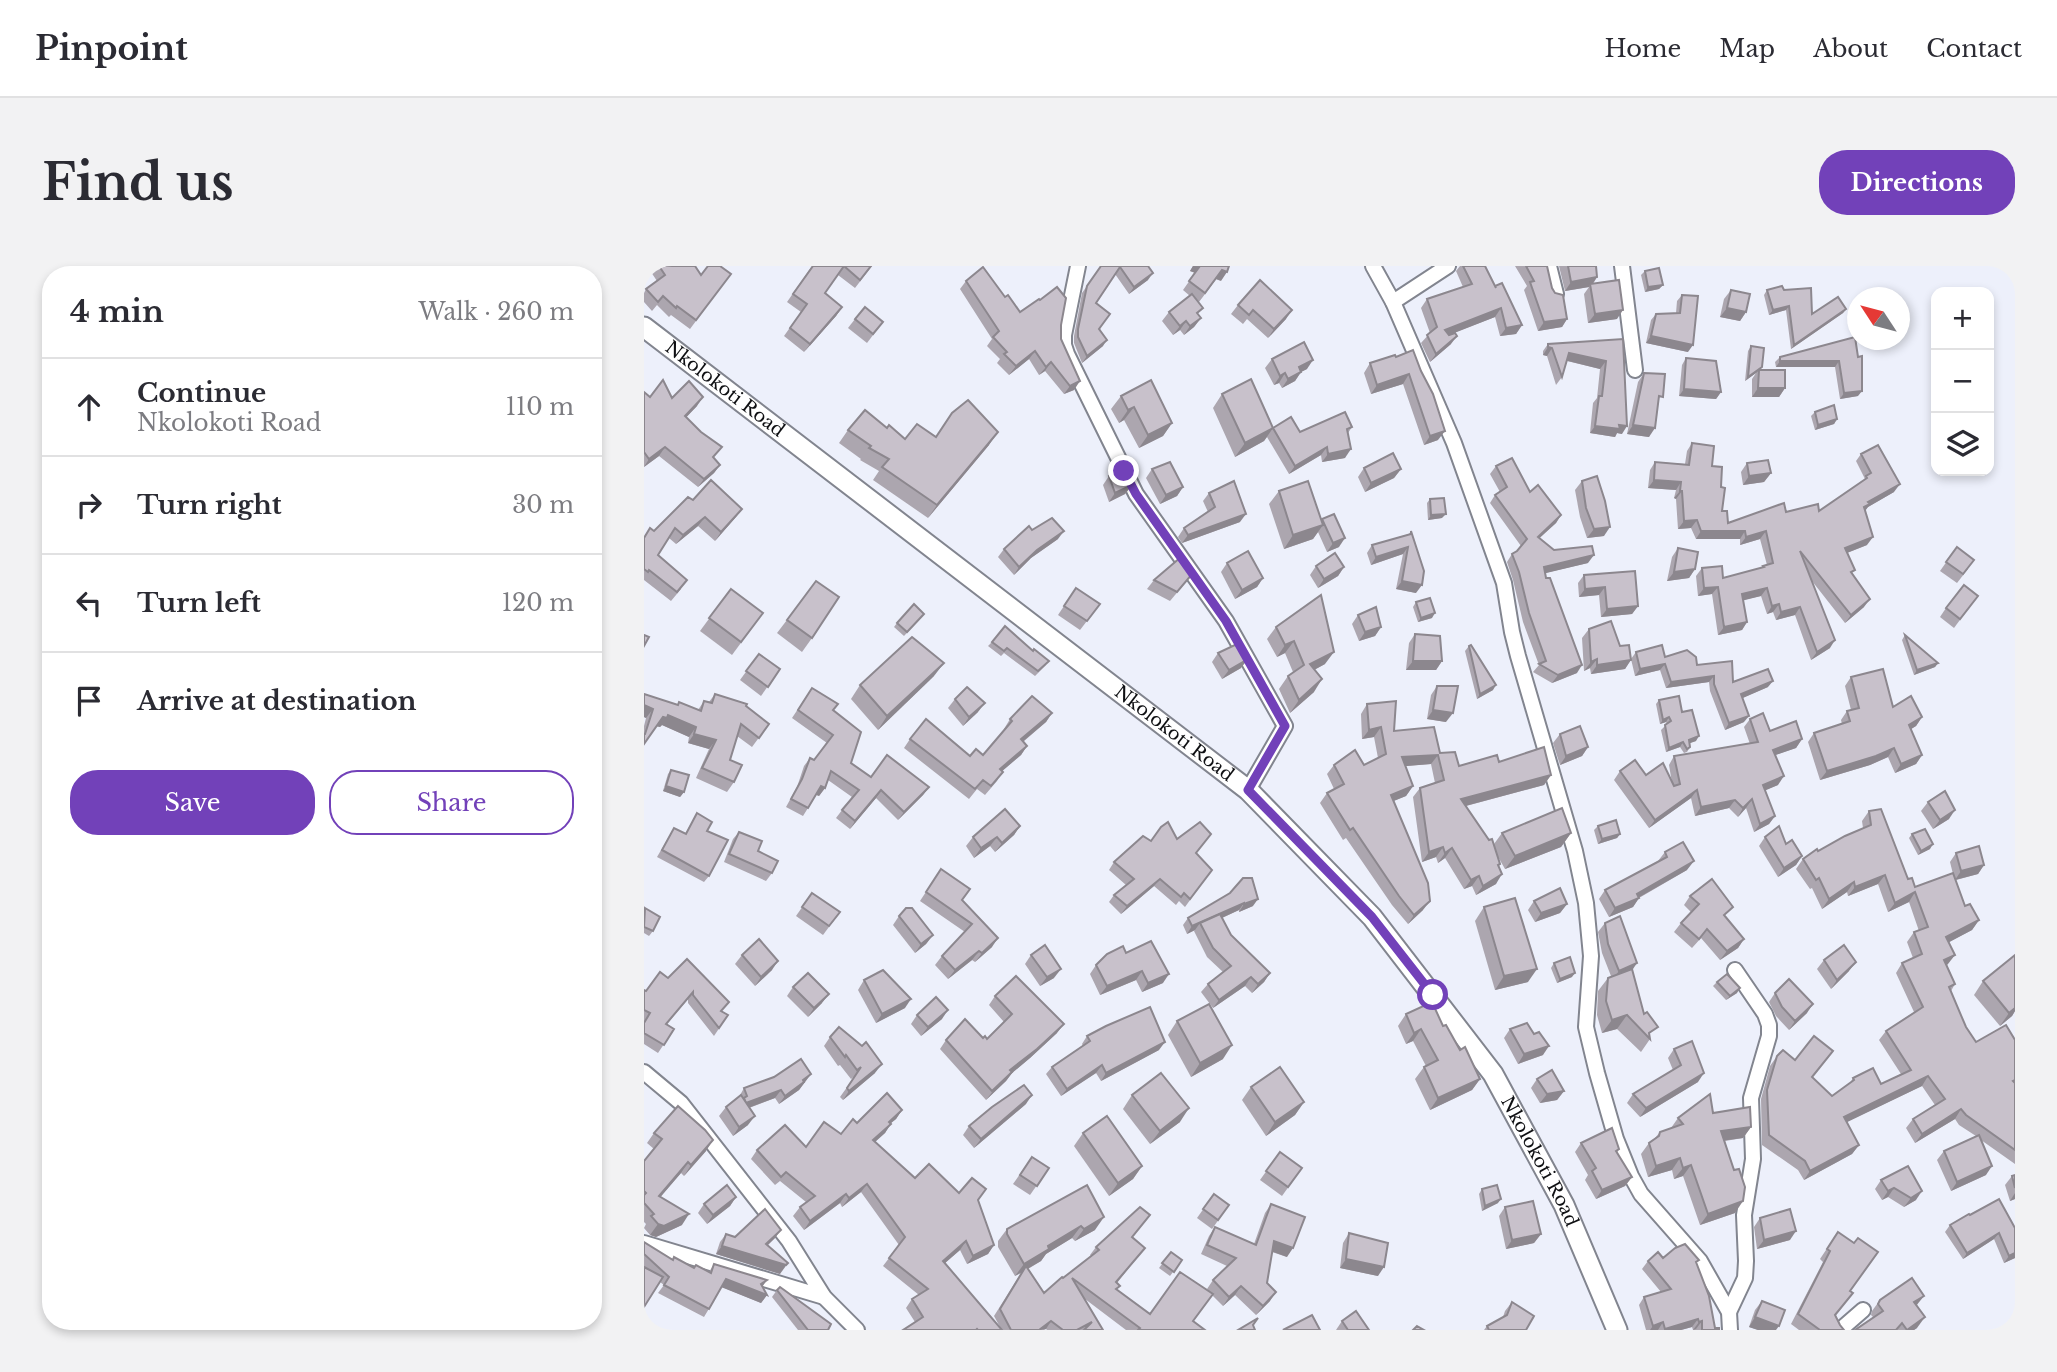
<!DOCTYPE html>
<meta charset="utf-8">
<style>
:root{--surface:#fff;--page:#f2f2f3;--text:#2b2b33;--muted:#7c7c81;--line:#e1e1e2;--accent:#7241b9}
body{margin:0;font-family:"Libre Baskerville",serif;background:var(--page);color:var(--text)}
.controls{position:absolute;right:21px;top:21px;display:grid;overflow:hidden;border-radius:14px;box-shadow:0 4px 10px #0003}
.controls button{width:63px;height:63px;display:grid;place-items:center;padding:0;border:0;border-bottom:2px solid var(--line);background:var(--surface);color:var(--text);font:35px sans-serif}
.compass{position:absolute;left:1203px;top:21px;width:63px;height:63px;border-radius:50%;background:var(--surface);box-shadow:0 4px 10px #0003;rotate:306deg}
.stop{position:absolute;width:21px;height:21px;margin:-16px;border:5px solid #7241b9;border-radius:50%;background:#fff}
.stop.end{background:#7241b9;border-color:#fff;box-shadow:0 2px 7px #0008}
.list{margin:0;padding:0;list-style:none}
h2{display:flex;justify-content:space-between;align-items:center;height:91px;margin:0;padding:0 28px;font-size:30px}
h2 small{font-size:23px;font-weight:400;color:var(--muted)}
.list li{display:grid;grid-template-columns:46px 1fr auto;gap:21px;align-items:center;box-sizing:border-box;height:98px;padding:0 28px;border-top:2px solid var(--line)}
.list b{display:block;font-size:26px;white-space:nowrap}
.list p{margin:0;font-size:23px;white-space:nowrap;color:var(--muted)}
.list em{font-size:23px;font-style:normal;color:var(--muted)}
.actions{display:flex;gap:14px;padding:21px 28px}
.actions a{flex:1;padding:16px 0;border:2px solid var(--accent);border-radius:28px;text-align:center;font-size:24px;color:var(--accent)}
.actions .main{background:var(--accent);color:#fff}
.icon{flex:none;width:38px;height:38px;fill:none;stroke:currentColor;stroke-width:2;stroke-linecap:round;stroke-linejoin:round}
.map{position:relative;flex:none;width:1371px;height:1064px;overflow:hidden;border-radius:28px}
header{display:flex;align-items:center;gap:42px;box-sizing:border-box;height:98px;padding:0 35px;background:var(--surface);border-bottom:2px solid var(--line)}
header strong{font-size:33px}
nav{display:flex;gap:38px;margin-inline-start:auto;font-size:24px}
.intro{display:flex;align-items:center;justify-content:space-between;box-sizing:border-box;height:168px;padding:0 42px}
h1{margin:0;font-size:49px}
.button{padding:18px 32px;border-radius:28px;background:var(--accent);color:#fff;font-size:24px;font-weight:700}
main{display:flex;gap:42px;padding:0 42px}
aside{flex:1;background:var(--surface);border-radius:28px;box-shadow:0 4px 10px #0003}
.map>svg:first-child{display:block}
</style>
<header>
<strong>Pinpoint</strong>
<nav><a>Home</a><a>Map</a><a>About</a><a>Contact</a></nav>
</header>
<div class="intro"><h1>Find us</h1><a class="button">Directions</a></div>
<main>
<aside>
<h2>4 min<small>Walk · 260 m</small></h2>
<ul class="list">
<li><svg class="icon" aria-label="ahead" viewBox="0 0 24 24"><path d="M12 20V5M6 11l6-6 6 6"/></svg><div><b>Continue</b><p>Nkolokoti Road</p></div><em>110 m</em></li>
<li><svg class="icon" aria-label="right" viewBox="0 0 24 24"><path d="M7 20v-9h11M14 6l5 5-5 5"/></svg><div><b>Turn right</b></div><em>30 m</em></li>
<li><svg class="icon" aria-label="left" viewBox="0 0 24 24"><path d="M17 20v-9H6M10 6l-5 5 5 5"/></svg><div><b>Turn left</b></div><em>120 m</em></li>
<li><svg class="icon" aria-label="arrive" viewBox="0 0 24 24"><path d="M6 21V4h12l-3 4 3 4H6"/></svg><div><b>Arrive at destination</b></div></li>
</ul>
<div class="actions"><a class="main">Save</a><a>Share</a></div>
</aside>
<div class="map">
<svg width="1371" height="1064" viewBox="0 0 1371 1064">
<rect width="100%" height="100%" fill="#edf0fb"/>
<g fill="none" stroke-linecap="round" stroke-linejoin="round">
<!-- minor casing -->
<g stroke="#82858f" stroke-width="18">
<g id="minor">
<polyline points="434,0 420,69 420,79 423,88 492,228 582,355 641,460 604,524"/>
<polyline points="729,0 749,36 810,177 860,317 868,366 874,390 931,585 942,637 947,690 942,761 953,807 972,873 987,910 997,928 1056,995 1085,1046 1086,1064"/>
<polyline points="905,0 912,28"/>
<polyline points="978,0 991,104"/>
<polyline points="749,36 804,0"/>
<polyline points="0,806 37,837 145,975 180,1031 213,1064"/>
<polyline points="0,977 180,1031"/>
<polyline points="1085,1046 1101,1012 1102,995 1100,949 1109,893 1107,832 1125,770 1125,759 1121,748 1091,704"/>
<polyline points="1196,1064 1219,1044"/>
</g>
</g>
<!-- secondary casing -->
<g stroke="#82858f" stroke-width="23">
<g id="secondary">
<path id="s1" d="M0 61 604 524 728 651 849 808 920 939 973 1064"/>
</g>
</g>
<!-- minor -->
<use href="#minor" stroke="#fff" stroke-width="14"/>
<!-- secondary -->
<use href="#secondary" stroke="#fff" stroke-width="19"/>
</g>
<!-- wall -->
<g fill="#aca6af">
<polygon points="3,0 51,0 57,9 87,8 46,63 27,49 25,51 13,39 8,45 0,36 0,27 2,23 13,15"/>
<polygon points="168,0 228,0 211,22 194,9 181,27 198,41 192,50 160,86 140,70 157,46 143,36"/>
<polygon points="457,0 504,0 504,14 485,28 471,8 452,37 459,80 438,97 430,77 430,70 438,27"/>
<polygon points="549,0 577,15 572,13 555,36 554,49 557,52 550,61 540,69 536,64 529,69 518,55 525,46 546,30 539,24 551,7 546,5"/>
<polygon points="816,0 841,0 851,20 878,59 872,68 856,70 851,51 804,69 807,78 786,96 777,77 786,67 777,42 783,33 819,21 812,5"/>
<polygon points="871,0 903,0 908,22 923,53 918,61 894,65 880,24 883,20"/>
<polygon points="915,0 952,0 953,11 949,18 973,53 944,57 940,28 945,21 921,25"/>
<polygon points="1001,5 1019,19 1015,23 1001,26 997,9"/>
<polygon points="322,15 361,31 376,46 417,59 417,73 430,124 420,128 401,105 395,109 385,93 365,109 353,97 356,93 343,80 348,73 316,23"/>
<polygon points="1087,24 1102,46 1096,55 1076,51 1080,33"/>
<polygon points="1123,24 1168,48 1202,43 1199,47 1147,83 1142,44 1125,49 1120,29"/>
<polygon points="1038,29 1044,86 1002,77 1007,54 1012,48 1032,47 1033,35"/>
<polygon points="594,39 642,53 624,72 603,53 599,58 587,48"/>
<polygon points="211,53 239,56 223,77 204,62"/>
<polygon points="1211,71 1214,130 1196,133 1191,101 1132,101 1131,96 1136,91"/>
<polygon points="979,73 978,168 973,167 971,171 946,167 949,137 953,132 956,103 923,95 918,111 912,119 903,90 899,89 899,85 904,78"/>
<polygon points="1107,80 1118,101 1116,104 1141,122 1135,131 1108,131 1108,113 1112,107 1101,115 1104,85"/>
<polygon points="769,84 794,174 780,179 759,118 727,128 720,107 726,97 752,91"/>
<polygon points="1042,92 1077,126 1072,133 1035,130 1038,99"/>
<polygon points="628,93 663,103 657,106 651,115 638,122 635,117 630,119 621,102"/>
<polygon points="1000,107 1014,138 1005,171 983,168 994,116"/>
<polygon points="0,126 6,131 28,132 53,140 42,151 70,192 76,199 70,207 54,221 15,190 0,201"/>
<polygon points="578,128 629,162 656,166 708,161 704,167 701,192 678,196 677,189 645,208 623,171 620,175 591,191 569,142"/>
<polygon points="477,130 528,157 519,170 495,182 480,154 475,157 467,143"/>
<polygon points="1171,146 1193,153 1190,158 1171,164 1167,150"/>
<polygon points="243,162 261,173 292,171 345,179 284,252 229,214 235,205 216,194 217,193 195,177 204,164"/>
<polygon points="1048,177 1068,200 1077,221 1078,245 1084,257 1142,246 1175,245 1219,215 1221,213 1212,195 1217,188 1250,226 1224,241 1221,245 1223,279 1203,287 1208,308 1220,341 1201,357 1168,315 1186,382 1167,394 1151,349 1132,354 1129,346 1123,348 1117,330 1099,334 1103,356 1098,364 1074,369 1068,328 1054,330 1052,310 1058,302 1079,312 1118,302 1123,299 1116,273 1096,279 1096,273 1052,273 1047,262 1034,263 1032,233 1030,232 1032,224 1004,222 1006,204 1011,196 1041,198 1043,185"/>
<polygon points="1103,197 1127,207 1120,216 1099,219 1097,206"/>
<polygon points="852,200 917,249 912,257 895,272 910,284 944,297 901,307 933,407 908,417 889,406 895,399 879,356 869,314 863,296 868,288 873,285 877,280 846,237 851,229 856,226 846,208"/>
<polygon points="720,202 757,203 750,212 721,226 714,211"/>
<polygon points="508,203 539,221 533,230 516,238 502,212"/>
<polygon points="465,210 488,219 481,228 465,236 459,219"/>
<polygon points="938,215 960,270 943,272 936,251 931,224"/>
<polygon points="635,225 677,255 678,253 695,281 683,286 674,266 669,273 640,283 625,238"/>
<polygon points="565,227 596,256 538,277 534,271 540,262 564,246 559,235"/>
<polygon points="786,233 798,252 784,254 783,237"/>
<polygon points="49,234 98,243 91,252 71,275 54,260 32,278 25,272 14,289 37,323 27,335 0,314 0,271 10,265"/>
<polygon points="388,264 414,273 387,292 370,309 354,291 360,283"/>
<polygon points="767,265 772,327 752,323 759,288 727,299 723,287 728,279 765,268"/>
<polygon points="1313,281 1324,303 1313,317 1296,305"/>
<polygon points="1034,282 1051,303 1045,312 1023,315 1028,291"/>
<polygon points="583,297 619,312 613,321 591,333 577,306"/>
<polygon points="672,300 700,301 694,310 674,322 666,309"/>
<polygon points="940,309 994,340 988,348 957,351 955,329 935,331 934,317"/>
<polygon points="510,314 542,316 526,335 503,323"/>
<polygon points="432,322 456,338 436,364 414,349"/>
<polygon points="87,323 119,347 88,389 56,365"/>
<polygon points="772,336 788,352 774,356 769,341"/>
<polygon points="1327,339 1310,362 1296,351 1302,342"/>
<polygon points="714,349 737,361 731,370 715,375 708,358"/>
<polygon points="277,352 260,370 250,361 253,357"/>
<polygon points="143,354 168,372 158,386 133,367"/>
<polygon points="632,361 681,398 670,404 670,426 646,447 635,423 644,410 649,406 641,387 633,391 623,373"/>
<polygon points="945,363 976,380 987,393 992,386 1021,391 1053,399 1089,416 1124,421 1098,432 1100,456 1081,464 1066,425 1065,416 1022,422 1016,404 991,410 987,393 981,403 947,408 946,402 940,405 938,372"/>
<polygon points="771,368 798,395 792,404 762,404 765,377"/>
<polygon points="1261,369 1294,397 1291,401 1270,409 1258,374"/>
<polygon points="348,376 389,385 402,399 391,410 360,387 357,390 344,380"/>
<polygon points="825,380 849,424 833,433 821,385"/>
<polygon points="574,387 597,402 578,413 568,396"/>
<polygon points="115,388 136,403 117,430 96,414"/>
<polygon points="290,410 234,464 207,433 216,419"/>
<polygon points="1207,411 1249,441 1278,451 1272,460 1267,463 1278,489 1272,498 1251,507 1244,491 1226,499 1176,514 1164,476 1170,467 1198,458 1197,454 1203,445 1207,444 1201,420"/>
<polygon points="793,420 802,456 783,453 787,429"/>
<polygon points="168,422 189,444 207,497 227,511 285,521 279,529 254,554 232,532 206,563 192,552 208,531 184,514 181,522 175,530 172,529 159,550 142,541 153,521 160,500 166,492 170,494 183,477 148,452"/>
<polygon points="0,428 33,439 35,436 54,444 60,435 65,436 71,428 102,440 125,458 108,481 93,470 86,494 90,516 83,526 52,512 65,483 44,477 45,471 18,459 16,461 12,460 0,478 0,460 2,452 0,451"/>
<polygon points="311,433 334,446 319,460 304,442"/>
<polygon points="1015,434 1038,446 1052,475 1045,477 1046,481 1043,486 1040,487 1036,481 1022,486 1017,464 1023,458 1022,456 1016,458 1012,438"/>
<polygon points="723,438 750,465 796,487 815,500 855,496 907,509 900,519 822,540 845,574 850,578 858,567 927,567 917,581 861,603 853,589 856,598 855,600 852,618 832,629 828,620 820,623 801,592 794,597 792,591 778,596 769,531 776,522 791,517 787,498 761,500 769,520 762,530 749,535 779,644 764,658 748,639 702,572 699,574 676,537 683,527 690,523 683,508 690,499 720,499 734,492 730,471 718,473 717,448"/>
<polygon points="408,447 402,456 379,476 383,480 377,489 358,505 353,515 341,529 333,523 325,533 260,482 266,473 326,490 339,489 361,463 360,463 366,453"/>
<polygon points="1106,453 1126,465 1158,473 1152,482 1131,489 1134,519 1121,524 1131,550 1125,558 1110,566 1102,542 1094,551 1085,542 1051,550 1047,532 1005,562 970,514 976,505 1002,509 1028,517 1025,499 1030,490 1106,478 1100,461"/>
<polygon points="916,468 944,481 938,490 916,499 909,477"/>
<polygon points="27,504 40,526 36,531 19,525 24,508"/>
<polygon points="1284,536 1305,553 1289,563 1277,545"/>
<polygon points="1225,545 1264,613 1271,621 1309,608 1306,596 1312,587 1340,599 1334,608 1312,614 1321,640 1335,654 1328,664 1305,676 1304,698 1303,699 1311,718 1307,725 1322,761 1332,776 1371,774 1371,898 1337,874 1342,909 1307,925 1293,894 1300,885 1332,870 1315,859 1311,853 1271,877 1262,862 1269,853 1291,839 1278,820 1202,856 1215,879 1208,888 1160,914 1154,904 1118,879 1117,833 1126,800 1133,790 1151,794 1182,794 1168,811 1188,830 1206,817 1209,812 1237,818 1257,808 1235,774 1242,765 1270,746 1252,707 1258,697 1269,692 1263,676 1270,666 1275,665 1265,636 1244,646 1234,618 1204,630 1203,626 1178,643 1168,622 1166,623 1152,603 1159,593 1219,562 1218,555"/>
<polygon points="53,547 63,565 65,610 60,616 13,591 30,562 41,568"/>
<polygon points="376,560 370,569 351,586 346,580 330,592 322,580 329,571"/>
<polygon points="954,560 976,568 973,572 954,578 950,564"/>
<polygon points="95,566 114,585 128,607 122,615 80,596 89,573"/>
<polygon points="567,568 552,587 568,604 541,641 535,635 532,639 510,620 477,648 465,636 470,629 482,619 465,604 470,596 533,573"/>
<polygon points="1268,568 1286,583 1274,589 1265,572"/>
<polygon points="1121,571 1142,578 1158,590 1152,599 1134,611 1115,580"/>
<polygon points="1021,586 1043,604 995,632 989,641 965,651 955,633 961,624 1014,595"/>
<polygon points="297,603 348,681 331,696 328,694 304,713 291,699 298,690 321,666 276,635"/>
<polygon points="168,627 196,646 179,669 152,650"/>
<polygon points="586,627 609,640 595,646 595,644 578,652 587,669 626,707 620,716 608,727 601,720 569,742 557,726 564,718 579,706 563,691 550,665 551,664 543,668 539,659 544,652"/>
<polygon points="1046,630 1081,651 1100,673 1094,682 1076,694 1057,672 1048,682 1030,666 1037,657 1047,646 1040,639"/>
<polygon points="890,635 923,638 916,647 891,656 884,644"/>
<polygon points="840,641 884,716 851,724 831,655"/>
<polygon points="0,643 9,665 5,670 0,667"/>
<polygon points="255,650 289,669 282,678 271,687 249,659"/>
<polygon points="961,657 988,704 1006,773 997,786 973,763 958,767 953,749 954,725 964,712 967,710 958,687 954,666"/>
<polygon points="482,687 519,717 498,726 492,714 456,729 446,708 452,699"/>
<polygon points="98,689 128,704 111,720 91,698"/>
<polygon points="387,689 410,712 396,720 381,698"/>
<polygon points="1371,689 1371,745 1368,750 1356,760 1330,729 1339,715"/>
<polygon points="1180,694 1205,705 1187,723 1173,703"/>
<polygon points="910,697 928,711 913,717 907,702"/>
<polygon points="24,712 84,749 70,770 44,737 44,733 23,758 30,763 14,787 0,778 0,724 2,725"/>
<polygon points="220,714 261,742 232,757 214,724"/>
<polygon points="1073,716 1093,727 1082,734 1069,720"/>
<polygon points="149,721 178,737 164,751 143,730"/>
<polygon points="1131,727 1163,747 1145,764 1132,750 1125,736"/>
<polygon points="351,730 413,767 386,792 368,807 362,815 342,834 296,783 302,774 343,773 360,756 345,739"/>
<polygon points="762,748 799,760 836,813 828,824 786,844 771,813 780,801 782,800 769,775 762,778 754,760"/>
<polygon points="273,749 298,753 277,770 267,758"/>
<polygon points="533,755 579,793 547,811 524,769"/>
<polygon points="866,763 890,768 899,789 874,798 860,772"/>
<polygon points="443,770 515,784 457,815 452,807 417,830 402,808 408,801 439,780 438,778"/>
<polygon points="186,771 231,807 199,834 196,831 211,810 207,813 196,799 194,800 180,780"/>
<polygon points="1030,783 1054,816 996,851 983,837 989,828 1029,804 1024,792"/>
<polygon points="167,808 155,824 135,838 131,832 105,842 104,859 89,870 75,850 82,841 95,831 100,822"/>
<polygon points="893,813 920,825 913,834 896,837 887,822"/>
<polygon points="607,821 660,836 651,849 622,870 598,834"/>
<polygon points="488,829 536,856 506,878 479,843"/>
<polygon points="382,838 330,882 319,869 325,860"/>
<polygon points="258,844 252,853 246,858 241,867 231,876 271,912 334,935 350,979 344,988 323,998 316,984 301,997 356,1061 350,1050 377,1007 371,1010 354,981 354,975 363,963 443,919 451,964 431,975 428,972 402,988 397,995 384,1003 400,1027 447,990 446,989 452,981 506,949 488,971 501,982 473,1017 473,1024 506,1048 564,1024 563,1023 569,1014 583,1000 557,988 565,970 571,961 610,978 621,947 627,938 643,991 628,986 623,1017 626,1035 612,1049 591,1029 579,1040 568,1029 549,1056 561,1064 482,1064 441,1033 459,1064 403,1064 402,1063 400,1064 259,1064 271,1056 262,1042 268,1033 275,1029 239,1000 255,979 217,926 198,941 196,937 160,964 149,950 156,941 162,936 136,915 131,919 107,893 113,884 162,881 197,868 213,857"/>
<polygon points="1069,847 1107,861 1099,872 1081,875 1091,947 1056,959 1039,910 1030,913 1028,904 1004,911 997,888 1005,877 1011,872 1016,866 1027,862 1034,852"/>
<polygon points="10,867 62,885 40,910 37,907 16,931 38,959 12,971 6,969 0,962 2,958 0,956 0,895 10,883 3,877"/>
<polygon points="439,867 498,900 489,913 465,930 430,880"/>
<polygon points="937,877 975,883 973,887 988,911 981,920 952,933 941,914 944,909 931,886"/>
<polygon points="636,886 658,902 638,930 616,914"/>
<polygon points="388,891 405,902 386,929 369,918"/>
<polygon points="1371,909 1371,933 1366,935 1361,919 1368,910"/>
<polygon points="1237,914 1272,934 1260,941 1244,931 1238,934 1231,923"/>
<polygon points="838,923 854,937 838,945 835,928"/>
<polygon points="570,928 585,939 568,963 553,952"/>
<polygon points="92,931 86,940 63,958 54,947 60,938"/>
<polygon points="1355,933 1371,992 1360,997 1350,973 1319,993 1301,966 1306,959"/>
<polygon points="861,941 897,968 890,977 862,983 855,950"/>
<polygon points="1116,952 1146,974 1113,983 1110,961"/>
<polygon points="1194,966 1206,1025 1209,1027 1191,1050 1196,1059 1200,1064 1155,1064 1147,1058 1179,996 1176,993"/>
<polygon points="705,967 734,1010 696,1002 699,977"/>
<polygon points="82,968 91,971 131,972 124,979 136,1008 72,988 76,976"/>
<polygon points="0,976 29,994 50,1002 65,1006 70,998 123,1014 118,1021 123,1029 117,1037 78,1021 60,1051 14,1027 20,1019 16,1016 0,1041"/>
<polygon points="527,986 538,994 526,1010 515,1002"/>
<polygon points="1019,992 1055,994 1052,997 1071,1062 1075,1064 1049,1064 1048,1061 1037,1064 1002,1064 995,1039 1000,1031 1017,1026 998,1003 1004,995"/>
<polygon points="133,1024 184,1064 154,1064 128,1031"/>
<polygon points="1236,1034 1273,1039 1273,1062 1270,1064 1211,1064 1229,1051 1227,1049 1228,1045"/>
<polygon points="1118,1035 1132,1064 1114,1064 1105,1061 1111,1044"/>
<polygon points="868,1036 882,1064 840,1064 843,1060 859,1051 861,1045"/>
<polygon points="698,1055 725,1064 692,1064"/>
</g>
<!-- shaded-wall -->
<g fill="#8c878e">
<polygon points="549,0 556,0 552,7 546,5"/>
<polygon points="578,4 583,6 577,15 572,13 555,36"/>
<polygon points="509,7 504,14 485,28 490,21"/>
<polygon points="953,11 947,20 946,18 945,21 921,25 927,16"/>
<polygon points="1019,19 1015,23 1001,26 1004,21"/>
<polygon points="1145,40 1142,44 1125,49 1129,44"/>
<polygon points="198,41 192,50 160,86 166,78"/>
<polygon points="857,42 851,51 795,73 801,64"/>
<polygon points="1083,42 1102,46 1096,55 1076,51"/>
<polygon points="1202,43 1199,47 1147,83 1150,79"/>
<polygon points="648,44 642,53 624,72 630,63"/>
<polygon points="979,44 973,53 944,57 951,48"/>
<polygon points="557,52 550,61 540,69 546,60"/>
<polygon points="923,53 918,61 894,65 900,56"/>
<polygon points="542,55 536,64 529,69 536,60"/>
<polygon points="878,59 872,68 856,70 862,62"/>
<polygon points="813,70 807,78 786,96 792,88"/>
<polygon points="1007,70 1049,79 1044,86 1002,77"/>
<polygon points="463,74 459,80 438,97 443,90"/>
<polygon points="904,81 908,82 903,90 899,89"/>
<polygon points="391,85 385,93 365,109 372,100"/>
<polygon points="925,87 962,95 956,103 920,94"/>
<polygon points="669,94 663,103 649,110 655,101"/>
<polygon points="1136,95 1195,95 1191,101 1132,101"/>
<polygon points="407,96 401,105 395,109 402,101"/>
<polygon points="1118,101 1115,105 1115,104 1112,107 1101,115 1104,111"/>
<polygon points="657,106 651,115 638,122 644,113"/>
<polygon points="641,107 635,117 630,119 636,110"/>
<polygon points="765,108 759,118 727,128 733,119"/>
<polygon points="436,115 430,124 420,128 426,120"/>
<polygon points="1114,122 1141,122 1135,131 1108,131"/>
<polygon points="1040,123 1077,126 1072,133 1035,130"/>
<polygon points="1218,125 1214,130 1196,133 1200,127"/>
<polygon points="59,131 53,140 35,159 41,150"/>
<polygon points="490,141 480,154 475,157 484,144"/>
<polygon points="1193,153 1190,158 1171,164 1174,159"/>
<polygon points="528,157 519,170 495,182 504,169"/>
<polygon points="975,159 983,160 978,168 973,167 971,171 946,167 951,160"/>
<polygon points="989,159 1011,162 1005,171 983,168"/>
<polygon points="629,162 620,175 591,191 601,177"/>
<polygon points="801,165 794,174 780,179 786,170"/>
<polygon points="354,166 345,179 284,252 293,239"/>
<polygon points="21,181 15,190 0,201 5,193"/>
<polygon points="683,181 677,189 645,208 651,200"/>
<polygon points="707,183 701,192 678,196 684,188"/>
<polygon points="76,199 70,207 54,221 60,213"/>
<polygon points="757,203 750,212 721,226 727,217"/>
<polygon points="1127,207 1120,216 1099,219 1105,210"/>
<polygon points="1010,214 1037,216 1032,224 1004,222"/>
<polygon points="1256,218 1250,226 1224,241 1220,246 1214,249 1224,236"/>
<polygon points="488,219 481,228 465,236 471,227"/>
<polygon points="539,221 533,230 516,238 522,229"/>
<polygon points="1036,225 1038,225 1032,233 1030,232"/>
<polygon points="98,243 91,252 71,275 77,266"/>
<polygon points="602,248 596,256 538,277 544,269"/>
<polygon points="802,248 798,252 784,254 787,249"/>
<polygon points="917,249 912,257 888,279 894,271"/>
<polygon points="61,251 54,260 32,278 39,269"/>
<polygon points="1053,254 1047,262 1034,263 1040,255"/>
<polygon points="679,259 669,273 640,283 649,269"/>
<polygon points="966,261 960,270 943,272 950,263"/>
<polygon points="420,265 414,273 387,292 370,309 375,301 393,284"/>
<polygon points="1057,265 1101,265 1096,273 1052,273"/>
<polygon points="1122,265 1116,273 1096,279 1102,271"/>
<polygon points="1229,271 1223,279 1195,290 1201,282"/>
<polygon points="701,272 695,281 683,286 689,277"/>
<polygon points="764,281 759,288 727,299 732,291"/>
<polygon points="950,289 944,297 894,309 900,301"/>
<polygon points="700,301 694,310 674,322 680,313"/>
<polygon points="1051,303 1045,312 1023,315 1030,306"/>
<polygon points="619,312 613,321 591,333 598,324"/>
<polygon points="758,315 778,319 772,327 752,323"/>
<polygon points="961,321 955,329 935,331 941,323"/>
<polygon points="1074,321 1068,328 1054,330 1060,322"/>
<polygon points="1123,322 1117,330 1093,336 1098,328"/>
<polygon points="1226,333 1220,341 1201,357 1207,349"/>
<polygon points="1135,338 1129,346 1123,348 1128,340"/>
<polygon points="994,340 988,348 957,351 963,343"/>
<polygon points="1156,341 1151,349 1132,354 1137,346"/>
<polygon points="791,347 788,352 774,356 777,352"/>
<polygon points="1103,356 1098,364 1074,369 1080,361"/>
<polygon points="737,361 731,370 715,375 721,366"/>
<polygon points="1191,374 1186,382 1167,394 1173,386"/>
<polygon points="650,375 641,387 633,391 641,379"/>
<polygon points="690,386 681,398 657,411 666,398"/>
<polygon points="604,393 597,402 578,413 585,404"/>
<polygon points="953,393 946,402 940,405 947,396"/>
<polygon points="987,394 981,403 947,408 953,399"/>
<polygon points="769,395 798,395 792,404 762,404"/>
<polygon points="300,397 290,410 234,464 243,450"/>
<polygon points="1294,397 1291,401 1270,409 1273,404"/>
<polygon points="1021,398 1016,404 991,410 996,403"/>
<polygon points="938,399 933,407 908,417 914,409"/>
<polygon points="1070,410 1065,416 1022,422 1027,416"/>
<polygon points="678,413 670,426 646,447 655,434"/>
<polygon points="1129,415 1124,421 1092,435 1097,428"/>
<polygon points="852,419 849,424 833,433 836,428"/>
<polygon points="341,437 334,446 319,460 325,451"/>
<polygon points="0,439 9,443 2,452 0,451"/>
<polygon points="789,444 809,447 802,456 783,453"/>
<polygon points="408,447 402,456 371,482 377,473"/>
<polygon points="24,449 52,461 45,471 18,459 16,461 12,460 19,451"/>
<polygon points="1105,450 1100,456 1081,464 1085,457"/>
<polygon points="1025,451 1022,456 1016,458 1019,454"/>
<polygon points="1278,451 1272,460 1259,468 1265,459"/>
<polygon points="737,461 730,471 718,473 725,464"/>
<polygon points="50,468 72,474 65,483 44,477"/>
<polygon points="1055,470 1052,475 1041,479 1045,474"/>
<polygon points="1158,473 1152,482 1123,492 1129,484"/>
<polygon points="1039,476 1036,481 1022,486 1025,482"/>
<polygon points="383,480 377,489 350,512 356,503"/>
<polygon points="944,481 938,490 916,499 922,490"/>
<polygon points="1250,482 1244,491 1226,499 1176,514 1183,505"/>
<polygon points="794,489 787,498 751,501 758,491"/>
<polygon points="1278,489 1272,498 1251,507 1257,498"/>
<polygon points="907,509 900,519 810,543 817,533"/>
<polygon points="1140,510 1134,519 1113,528 1119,519"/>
<polygon points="22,520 40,526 36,531 19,525"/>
<polygon points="177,520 181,522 175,530 171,528"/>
<polygon points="769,520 762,530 740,539 747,529"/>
<polygon points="285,521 279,529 254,554 260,546"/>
<polygon points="237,524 232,532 206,563 211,555"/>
<polygon points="1053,524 1047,532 1005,562 1011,554"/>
<polygon points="1108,533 1102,542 1094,551 1099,542"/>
<polygon points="1091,534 1085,542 1051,550 1057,541"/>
<polygon points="1311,544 1305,553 1289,563 1296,554"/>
<polygon points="1131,550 1125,558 1110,566 1116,558"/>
<polygon points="376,560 370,569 351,586 358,577"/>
<polygon points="927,567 917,581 861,603 871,590"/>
<polygon points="976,568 973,572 954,578 958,573"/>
<polygon points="353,571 346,580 330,592 337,582"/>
<polygon points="1289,578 1286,583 1274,589 1277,585"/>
<polygon points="799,581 792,591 778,596 785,586"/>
<polygon points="808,582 801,592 794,597 801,587"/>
<polygon points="1158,590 1152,599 1134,611 1140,602"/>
<polygon points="1050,595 1043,604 992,633 995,632 989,641 965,651 971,642 993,628"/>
<polygon points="1340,599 1334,608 1311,614 1317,605"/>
<polygon points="858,608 852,618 832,629 839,620"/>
<polygon points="1241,609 1234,618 1204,630 1211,621"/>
<polygon points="835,610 828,620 820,623 827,614"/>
<polygon points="516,613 510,620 477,648 483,640"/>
<polygon points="1210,616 1203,626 1178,643 1185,633"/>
<polygon points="1271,626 1265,636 1244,646 1251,637"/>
<polygon points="614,633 609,640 595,646 600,638"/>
<polygon points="786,635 779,644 764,658 770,649"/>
<polygon points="600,637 595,644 558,661 556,657 551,664 543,668 548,660"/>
<polygon points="923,638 916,647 891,656 897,647"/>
<polygon points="1335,654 1328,664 1296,681 1302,671"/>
<polygon points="289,669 282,678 271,687 277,678"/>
<polygon points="354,672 348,681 331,696 338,687"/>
<polygon points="1100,673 1094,682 1076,694 1083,685"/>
<polygon points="335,685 328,694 304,713 311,704"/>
<polygon points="1311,689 1304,698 1293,703 1300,694"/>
<polygon points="134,695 128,704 111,720 117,711"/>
<polygon points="1212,696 1205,705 1187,723 1193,714"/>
<polygon points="993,697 987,706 968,714 975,705"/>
<polygon points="417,703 410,712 396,720 403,711"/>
<polygon points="893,703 884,716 851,724 860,710"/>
<polygon points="498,705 492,714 456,729 463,720"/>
<polygon points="626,707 620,716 608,727 614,718"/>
<polygon points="931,707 928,711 913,717 916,713"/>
<polygon points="525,708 519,717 498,726 504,717"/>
<polygon points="607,711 601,720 569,742 575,734"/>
<polygon points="1096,722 1093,727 1082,734 1086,730"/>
<polygon points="185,728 178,737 164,751 170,742"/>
<polygon points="267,733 261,742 232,757 238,748"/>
<polygon points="1169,738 1163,747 1145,764 1151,755"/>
<polygon points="1371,742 1371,745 1368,750 1356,760 1365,747"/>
<polygon points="304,744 298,753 277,770 284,761"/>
<polygon points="983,749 973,763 958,767 968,754"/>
<polygon points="420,758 413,767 386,792 368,807 362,815 342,834 366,804"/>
<polygon points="777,763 769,775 762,778 770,767"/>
<polygon points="521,776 515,784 457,815 462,807"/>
<polygon points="588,779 579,793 547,811 556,797"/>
<polygon points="905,780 899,789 874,798 880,788"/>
<polygon points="238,798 231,807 199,834 205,825"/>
<polygon points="458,799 452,807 417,830 423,823"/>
<polygon points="1060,807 1054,816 996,851 1002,842"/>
<polygon points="167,808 155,824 135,838 141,830 159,814"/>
<polygon points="1284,810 1278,820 1193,861 1200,851"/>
<polygon points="836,813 828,824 786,844 794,832"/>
<polygon points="137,824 131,832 96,845 102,837"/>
<polygon points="920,825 913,834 896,837 903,828"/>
<polygon points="388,829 382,838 330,882 337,873"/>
<polygon points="660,836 651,849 622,870 631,856"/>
<polygon points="545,842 536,856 506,878 516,865"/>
<polygon points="1317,843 1311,853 1271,877 1278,868"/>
<polygon points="258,844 252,853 238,864 245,856"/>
<polygon points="111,850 104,859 89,870 95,861"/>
<polygon points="247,858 241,867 223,883 229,874"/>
<polygon points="1107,861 1099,872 1069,876 1077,865"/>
<polygon points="69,874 62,885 40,910 47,899"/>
<polygon points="1215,879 1208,888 1160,914 1166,905"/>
<polygon points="1036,892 1028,904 1004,911 1012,900"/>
<polygon points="44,896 37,907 8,941 15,930"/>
<polygon points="1047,899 1039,910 1030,913 1039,902"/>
<polygon points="498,900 489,913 465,930 474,917"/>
<polygon points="1348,900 1342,909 1307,925 1313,916"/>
<polygon points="988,911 981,920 952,933 958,924"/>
<polygon points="223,918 217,926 198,941 205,932"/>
<polygon points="1250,922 1244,931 1238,934 1244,925"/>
<polygon points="1278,925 1272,934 1260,941 1267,932"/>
<polygon points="1371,927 1371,933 1366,935"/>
<polygon points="202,928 196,937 160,964 166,955"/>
<polygon points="92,931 86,940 63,958 69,949"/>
<polygon points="857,933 854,937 838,945 841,940"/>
<polygon points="1099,935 1091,947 1056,959 1064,948"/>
<polygon points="45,948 38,959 12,971 6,969 14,958"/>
<polygon points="460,951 451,964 431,975 440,963"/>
<polygon points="437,960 428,972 402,988 397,995 371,1010 380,998 404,980"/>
<polygon points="137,964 131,972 116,986 122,978"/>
<polygon points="1152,965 1146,974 1113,983 1120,974"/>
<polygon points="1355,967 1350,973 1319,993 1323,987"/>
<polygon points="897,968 890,977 862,983 868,974"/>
<polygon points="322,975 316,984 293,1004 299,995"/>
<polygon points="630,975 649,982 643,991 624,984"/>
<polygon points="350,979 344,988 323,998 329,990"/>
<polygon points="78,980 144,997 136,1008 72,988"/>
<polygon points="1371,987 1371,992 1360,997 1365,990"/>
<polygon points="702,993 740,1001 734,1010 696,1002"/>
<polygon points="82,1013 117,1018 123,1014 117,1022 123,1029 117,1037 77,1021"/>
<polygon points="597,1020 591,1029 579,1040 585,1031"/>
<polygon points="632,1026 626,1035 612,1049 619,1040"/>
<polygon points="1280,1030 1272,1040 1270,1036"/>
<polygon points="1111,1051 1135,1060 1132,1064 1114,1064 1105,1061"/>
<polygon points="1281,1051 1273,1062 1270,1064 1263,1064"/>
<polygon points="1054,1053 1048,1061 1037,1064 1020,1064 1021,1063"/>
<polygon points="407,1055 402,1063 395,1064"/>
<polygon points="1058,1055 1052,1063 1049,1064 1055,1056"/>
<polygon points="1019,1056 1014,1064 1006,1064 1009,1060"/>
</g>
<!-- building -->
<g fill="#c8c1cb" stroke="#8c878e" stroke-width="2">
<polygon points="15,0 51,0 57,9 64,0 76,0 87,8 52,54 33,40 32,42 19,30 14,36 2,23 21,9"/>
<polygon points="169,0 227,0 216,14 200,0 181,27 198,41 166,78 146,62 163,38 149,28"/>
<polygon points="457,0 504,0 509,7 490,21 476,1 452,37 466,48 455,63 463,74 443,90 434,71 434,63 443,20"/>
<polygon points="556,0 585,0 583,6 578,4 561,27 545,15"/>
<polygon points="819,0 841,0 852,22 851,20 858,17 878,59 862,62 857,42 801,64 805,69 811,67 813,70 792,88 783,69 793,61 783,33 828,18"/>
<polygon points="882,0 903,0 908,22 911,27 919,29 923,53 900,56 886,16 890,15"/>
<polygon points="924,0 952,0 953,11 927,16"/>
<polygon points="339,1 361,31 364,29 376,46 395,33 396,34 413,21 422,32 417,59 417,73 436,115 426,120 407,96 402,101 391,85 372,100 360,88 363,86 349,71 355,65 322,15"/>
<polygon points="1015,2 1019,19 1004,21 1001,5"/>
<polygon points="616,14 648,44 630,63 609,44 605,49 594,39"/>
<polygon points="975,14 979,44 951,48 946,18"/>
<polygon points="1138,20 1140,24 1167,22 1168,48 1194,31 1202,43 1150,79 1145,40 1129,44 1123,24"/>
<polygon points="1087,24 1106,28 1102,46 1083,42"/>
<polygon points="548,28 559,42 553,47 557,52 546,60 542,55 536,60 525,46"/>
<polygon points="1038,29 1054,30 1049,79 1007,70 1012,48 1036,47"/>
<polygon points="221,41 239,56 229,68 211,53"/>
<polygon points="1211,71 1214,91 1218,90 1218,125 1200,127 1195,95 1136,95 1136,91"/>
<polygon points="979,73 983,160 975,159 976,163 951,160 955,130 958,130 962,95 925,87 918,111 908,82 904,81 904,78"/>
<polygon points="660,76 669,94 655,101 657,106 644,113 641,107 636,110 628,93"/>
<polygon points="1107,80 1120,82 1118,101 1104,111"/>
<polygon points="769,84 777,105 789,128 801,165 786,170 765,108 733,119 726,97 751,89 752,91"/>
<polygon points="1042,92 1072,95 1077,126 1040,123"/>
<polygon points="1115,104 1141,104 1141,122 1114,122"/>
<polygon points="1000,107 1021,108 1019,131 1015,130 1011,162 989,159"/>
<polygon points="607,113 629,162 601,177 578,128"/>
<polygon points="19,114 28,132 45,115 59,131 41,150 57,166 78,181 69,191 76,199 60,213 21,181 5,193 0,186 0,126 6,131"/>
<polygon points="507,114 528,157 504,169 490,141 484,144 477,130"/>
<polygon points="324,134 354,166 293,239 238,201 245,193 225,182 227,180 204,164 221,144 243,162 245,159 261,173 273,158 292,171 308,147"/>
<polygon points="1190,139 1193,153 1174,159 1171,146"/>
<polygon points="701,146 708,161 703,163 707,183 684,188 683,181 651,200 629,162 647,151 656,166"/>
<polygon points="1048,177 1070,180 1068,200 1078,201 1077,221 1081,222 1078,245 1083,245 1084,257 1140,237 1142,246 1174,238 1175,245 1223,212 1222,210 1227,207 1217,188 1234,179 1256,218 1224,236 1226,238 1220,241 1229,271 1201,282 1211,304 1207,306 1226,333 1207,349 1156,285 1191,374 1173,386 1156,341 1137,346 1135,338 1128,340 1123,322 1098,328 1103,356 1080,361 1074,321 1060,322 1058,302 1078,300 1079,312 1120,301 1119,300 1129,297 1122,265 1102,271 1101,265 1057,265 1053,254 1040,255 1038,225 1036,225 1037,216 1010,214 1011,196 1045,199"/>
<polygon points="749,187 757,203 727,217 720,202"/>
<polygon points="868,192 886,226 894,219 917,249 894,271 910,284 948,280 950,289 900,301 902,312 906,312 938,399 914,409 895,398 902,395 885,347 875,306 868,288 873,285 883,273 851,229 863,221 852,200"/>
<polygon points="1124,194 1127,207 1105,210 1103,197"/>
<polygon points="526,196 539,221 522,229 508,203"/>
<polygon points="479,201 488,219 471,227 465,210"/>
<polygon points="953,210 961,235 966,261 950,263 942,242 938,215"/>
<polygon points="67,214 98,243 77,266 61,251 39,269 31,262 14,289 43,314 33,326 5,304 4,306 0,303 0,272 6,262 10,265 44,231 49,234"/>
<polygon points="590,215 602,248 544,269 540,262 571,241 565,227"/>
<polygon points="664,215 679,259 649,269 635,225"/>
<polygon points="800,232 802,248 787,249 786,233"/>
<polygon points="690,248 701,272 689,277 678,253"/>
<polygon points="408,252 420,265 393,284 375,301 360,283 385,260 388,264"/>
<polygon points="767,265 780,305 778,319 758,315 764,281 732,291 728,279 767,268"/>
<polygon points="1313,281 1330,294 1319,308 1302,296"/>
<polygon points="1034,282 1054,286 1051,303 1030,306"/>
<polygon points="604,285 619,312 598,324 583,297"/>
<polygon points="691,287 700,301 680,313 672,300"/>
<polygon points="537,291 549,307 533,326 510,314"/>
<polygon points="991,305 994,340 963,343 961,321 941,323 940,309"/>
<polygon points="172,315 195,331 168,372 143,354"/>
<polygon points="1320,319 1334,330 1316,353 1302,342"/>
<polygon points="432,322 456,338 443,355 420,340"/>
<polygon points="87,323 119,347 97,376 65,352"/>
<polygon points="677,329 690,386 666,398 678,413 655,434 644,410 660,399 650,375 641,379 632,361"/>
<polygon points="786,332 791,347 777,352 772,336"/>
<polygon points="270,338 280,348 263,366 253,357"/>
<polygon points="732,341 737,361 721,366 714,349"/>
<polygon points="967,355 976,380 985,379 987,394 953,399 953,393 947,396 945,363"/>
<polygon points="361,360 389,385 390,383 405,395 394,405 363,382 360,385 348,376"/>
<polygon points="771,368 796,370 798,395 769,395"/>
<polygon points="0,369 5,371 0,380"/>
<polygon points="1261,369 1294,397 1273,404"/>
<polygon points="268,371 300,397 243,450 216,419"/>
<polygon points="595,377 604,393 585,404 574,387"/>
<polygon points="827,379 852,419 836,428 825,380"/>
<polygon points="1018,379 1021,391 1043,384 1052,391 1053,399 1088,395 1089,416 1124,403 1129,415 1097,428 1105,450 1085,457 1070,418 1070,410 1027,416 1021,398 996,403 992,386"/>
<polygon points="115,388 136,403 124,421 102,405"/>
<polygon points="1239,403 1249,441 1267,430 1278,451 1265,459 1278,489 1257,498 1250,482 1232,490 1183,505 1170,467 1206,455 1203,445 1215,442 1207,411"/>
<polygon points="793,420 814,420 809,447 789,444"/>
<polygon points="323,421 341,437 325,451 311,433"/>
<polygon points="168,422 194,438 189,444 217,466 207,497 227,511 243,489 285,521 260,546 237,524 211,555 198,544 215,524 187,505 181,522 177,520 164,542 147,533 158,513 166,492 170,494 189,469 154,444"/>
<polygon points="0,428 34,439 35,436 57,445 60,435 68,437 71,428 103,438 102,440 125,458 115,472 97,458 86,494 98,499 90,516 58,502 72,474 50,468 52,461 24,449 23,452 19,451 0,478 0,468 1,468 9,443 0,439"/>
<polygon points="388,430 408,447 377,473 383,480 356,503 359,506 347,520 339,514 331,523 266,473 282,453 326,490 332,483 339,489 368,455 366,453"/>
<polygon points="1035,430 1038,446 1048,444 1055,470 1045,474 1046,481 1043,483 1039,476 1025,482 1021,459 1027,455 1025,451 1019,454 1015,434"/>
<polygon points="752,435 750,465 790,461 796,487 811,486 815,500 853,489 855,496 900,481 907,509 817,533 845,574 848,573 856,598 854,599 858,608 839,620 835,610 827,614 808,582 801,587 799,581 785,586 776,522 800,514 794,489 758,491 769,520 747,529 784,617 786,635 770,649 755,630 709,562 706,564 683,527 700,518 690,499 711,484 720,499 742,488 737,461 725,464 723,438"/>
<polygon points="1119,447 1126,465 1152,455 1158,473 1129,484 1140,510 1119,519 1131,550 1116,558 1108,533 1099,542 1091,534 1057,541 1053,524 1011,554 976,505 991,494 1002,509 1019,497 1030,520 1036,518 1030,490 1114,476 1106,453"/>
<polygon points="936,460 944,481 922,490 916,468"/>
<polygon points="27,504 45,509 40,526 22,520"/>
<polygon points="1301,525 1311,544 1296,554 1284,536"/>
<polygon points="918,542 927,567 871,590 858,567"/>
<polygon points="361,543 376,560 358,577 353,571 337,582 329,571"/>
<polygon points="1237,543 1264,613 1268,612 1271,621 1309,607 1321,640 1326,638 1335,654 1302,671 1311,689 1300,694 1311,718 1305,721 1322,761 1332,776 1362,759 1371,774 1371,814 1369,815 1371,817 1371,884 1322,849 1317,843 1278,868 1269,853 1301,833 1284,810 1200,851 1215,879 1166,905 1161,895 1125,869 1123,824 1133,790 1139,784 1151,794 1170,770 1189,785 1168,811 1188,830 1210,814 1209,812 1229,802 1237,818 1267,804 1242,765 1279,741 1258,697 1278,688 1270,666 1284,661 1271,626 1251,637 1241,609 1211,621 1210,616 1185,633 1175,612 1172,614 1159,593 1173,583 1174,585 1201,570 1227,559 1225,545"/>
<polygon points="53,547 68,556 63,565 84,574 65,610 18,584 30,562 42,568"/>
<polygon points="972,554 976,568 958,573 954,560"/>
<polygon points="524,556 533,573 556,556 567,568 552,587 568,604 546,633 540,627 537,631 516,613 483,640 470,629 490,613 470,596 499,570 507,575 517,561"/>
<polygon points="1135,560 1142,578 1148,574 1158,590 1140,602 1121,571"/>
<polygon points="1281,563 1289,578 1277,585 1268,568"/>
<polygon points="95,566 118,575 114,585 134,595 128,607 85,588"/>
<polygon points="1039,576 1050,595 993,628 995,632 971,642 961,624 1023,591 1021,586"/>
<polygon points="1335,580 1340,599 1317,605 1312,587"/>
<polygon points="297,603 326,623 318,634 354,672 338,687 335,685 311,704 298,690 328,658 282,626"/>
<polygon points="599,612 608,612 614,633 600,638 600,637 548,660 544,652 586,627"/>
<polygon points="1068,613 1089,641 1080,649 1100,673 1083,685 1063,663 1055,673 1037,657 1055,638 1046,630"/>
<polygon points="916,622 923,638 897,647 890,635"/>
<polygon points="168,627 196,646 185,660 158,641"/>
<polygon points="871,632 893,703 860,710 840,641"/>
<polygon points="1,642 16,651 9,665 0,661"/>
<polygon points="262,642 268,642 289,669 277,678 255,650"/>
<polygon points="576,648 587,669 626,707 614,718 607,711 575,734 564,718 587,700 569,682 556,657"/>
<polygon points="976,650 993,697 975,705 964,678 961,657"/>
<polygon points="115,673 134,695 117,711 98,689"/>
<polygon points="507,675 525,708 504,717 498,705 463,720 452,699 463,688 479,680 482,687"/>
<polygon points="401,679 417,703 403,711 387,689"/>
<polygon points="1200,679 1212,696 1193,714 1180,694"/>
<polygon points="1371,689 1371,742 1365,747 1339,715"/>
<polygon points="926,691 931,707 916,713 910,697"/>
<polygon points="43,693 85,736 77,745 84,749 75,762 49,729 49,726 22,758 30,763 20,779 0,767 0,757 6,747 0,744 0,724 2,725 16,706 24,712"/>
<polygon points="988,703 1000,748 1003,746 1014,761 1005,767 1006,773 983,749 968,754 962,735 964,712"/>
<polygon points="239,704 267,733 238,748 220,714"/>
<polygon points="164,707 185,728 170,742 149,721"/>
<polygon points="1083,708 1096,722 1086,730 1073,716"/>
<polygon points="372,710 420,758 393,783 366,804 368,806 348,825 302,774 321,753 339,772 341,770 343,773 368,748 351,730"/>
<polygon points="1145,713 1169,738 1151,755 1138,741 1131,727"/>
<polygon points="292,731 304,744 284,761 273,749"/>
<polygon points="788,736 799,760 802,759 816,784 821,781 836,813 794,832 780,801 794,794 777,763 770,767 762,748"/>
<polygon points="565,738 588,779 556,797 533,755"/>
<polygon points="506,741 521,776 462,807 458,799 423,823 408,801 446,775 443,770 462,760"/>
<polygon points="883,757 890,768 895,766 905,780 880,788 866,763"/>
<polygon points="195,761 218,780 222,776 238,798 205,825 203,822 217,801 213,804 202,789 201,791 186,771"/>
<polygon points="1048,775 1060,807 1002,842 989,828 1037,799 1030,783"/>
<polygon points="157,793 167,808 159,814 160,816 141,830 137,824 102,837 100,832 103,830 100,822 130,811"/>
<polygon points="636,801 660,836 631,856 607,821"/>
<polygon points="908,804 920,825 903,828 893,813"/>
<polygon points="517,807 545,842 516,865 488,829"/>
<polygon points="380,819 388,829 337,873 325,860 348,841"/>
<polygon points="243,827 258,844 245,856 247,858 229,874 271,912 285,898 315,927 328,912 342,923 334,934 350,979 329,990 322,975 299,995 358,1064 334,1064 333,1063 332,1064 259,1064 279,1051 268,1033 284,1023 245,992 261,971 223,918 205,932 202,928 166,955 156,941 171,930 142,906 137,911 113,884 141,859 162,881 180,856 197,868 209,853 213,857"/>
<polygon points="1066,828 1069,847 1106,841 1107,861 1077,865 1090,904 1095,903 1101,921 1099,935 1064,948 1047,899 1039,902 1036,892 1012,900 1005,877 1015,870 1016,866 1039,858 1034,852"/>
<polygon points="97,829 111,850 95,861 82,841"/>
<polygon points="34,840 61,864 69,874 47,899 44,896 15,930 45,948 20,960 14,958 7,950 10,948 0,937 0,929 2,927 0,925 0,895 18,873 10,867"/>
<polygon points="463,850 498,900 474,917 439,867"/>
<polygon points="968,862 975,883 972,885 988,911 958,924 948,905 952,902 937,877"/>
<polygon points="1335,869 1348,900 1313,916 1300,885"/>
<polygon points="636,886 658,902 644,921 622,905"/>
<polygon points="388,891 405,902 393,920 376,909"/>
<polygon points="1264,900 1278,925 1267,932 1250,922 1244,925 1237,914"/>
<polygon points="1371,909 1371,922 1368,910"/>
<polygon points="83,919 92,931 69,949 60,938"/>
<polygon points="443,919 460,951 440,963 437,960 404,980 405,983 380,998 363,968 363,963"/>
<polygon points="853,919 857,933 841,940 838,923"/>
<polygon points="570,928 585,939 574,954 559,943"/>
<polygon points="1355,933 1371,962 1371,987 1365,990 1355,967 1323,987 1306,959 1325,948 1326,949"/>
<polygon points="889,935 897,968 868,974 861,941"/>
<polygon points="627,938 661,951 649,982 630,975 623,1017 632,1026 619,1040 597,1020 585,1031 569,1014 592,992 563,979 571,961 612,979"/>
<polygon points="496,941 506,949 488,971 501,982 472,1016 476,1020 472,1023 506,1048 536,1006 569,1028 549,1055 561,1064 494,1064 496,1062 428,1012 459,1064 440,1064 448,1056 433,1064 419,1064 407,1055 395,1064 367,1064 356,1043 382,1000 400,1027 418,1011 419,1012 455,984 452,981"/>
<polygon points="121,943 137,964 122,978 144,997 142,999 78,980 82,968 91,971"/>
<polygon points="1146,943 1152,965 1120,974 1116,952"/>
<polygon points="1194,966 1210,977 1214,972 1234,986 1206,1025 1209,1027 1191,1049 1196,1059 1200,1064 1176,1064 1154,1048 1186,985 1183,983"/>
<polygon points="705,967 744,977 740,1001 702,993"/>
<polygon points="0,976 29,994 30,991 50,1002 52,999 67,1007 70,998 123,1014 117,1018 123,1029 82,1013 65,1043 20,1019 25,1011 0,988"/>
<polygon points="1041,978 1055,994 1052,996 1065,1030 1071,1062 1075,1062 1075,1064 1058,1064 1058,1055 1055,1056 1054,1053 1021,1063 1019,1056 1009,1060 1000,1031 1027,1023 1004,995 1014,986 1019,992 1031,982"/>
<polygon points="527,986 538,994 530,1006 518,997"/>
<polygon points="0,1001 19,1011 0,1041"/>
<polygon points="1268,1012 1280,1030 1270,1036 1281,1051 1263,1064 1258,1057 1252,1064 1211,1064 1239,1045 1234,1038 1236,1034"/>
<polygon points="136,1021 187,1058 184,1064 164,1064 133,1024"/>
<polygon points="1118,1035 1141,1044 1135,1060 1111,1051"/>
<polygon points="868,1036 890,1050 882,1064 845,1064 843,1060 863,1049"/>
<polygon points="712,1045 725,1064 704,1064 698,1055"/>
<polygon points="668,1049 676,1064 639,1064"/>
<polygon points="614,1052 609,1059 611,1064 594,1064"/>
<polygon points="773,1060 780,1064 769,1064"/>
</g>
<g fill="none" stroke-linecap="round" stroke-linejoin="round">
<!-- route -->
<polyline stroke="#7241b9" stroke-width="9" points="480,205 492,228 582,355 641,460 604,524 728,651 789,729"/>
</g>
<g text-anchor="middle" stroke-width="5" stroke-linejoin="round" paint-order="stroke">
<!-- street labels -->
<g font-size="18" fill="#0f1013" stroke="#fff">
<text dy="6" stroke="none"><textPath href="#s1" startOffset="102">Nkolokoti Road</textPath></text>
<text dy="6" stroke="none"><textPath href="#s1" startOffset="668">Nkolokoti Road</textPath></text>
<text dy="6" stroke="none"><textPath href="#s1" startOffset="1236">Nkolokoti Road</textPath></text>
</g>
</g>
</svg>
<div class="controls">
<button>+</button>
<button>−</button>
<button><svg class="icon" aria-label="layers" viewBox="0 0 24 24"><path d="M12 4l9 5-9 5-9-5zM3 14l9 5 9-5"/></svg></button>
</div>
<svg class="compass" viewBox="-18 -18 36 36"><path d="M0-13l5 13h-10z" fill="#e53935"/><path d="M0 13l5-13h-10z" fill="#7c7c81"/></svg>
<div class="stop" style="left:789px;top:729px"></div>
<div class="stop end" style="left:480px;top:205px"></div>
</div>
</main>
